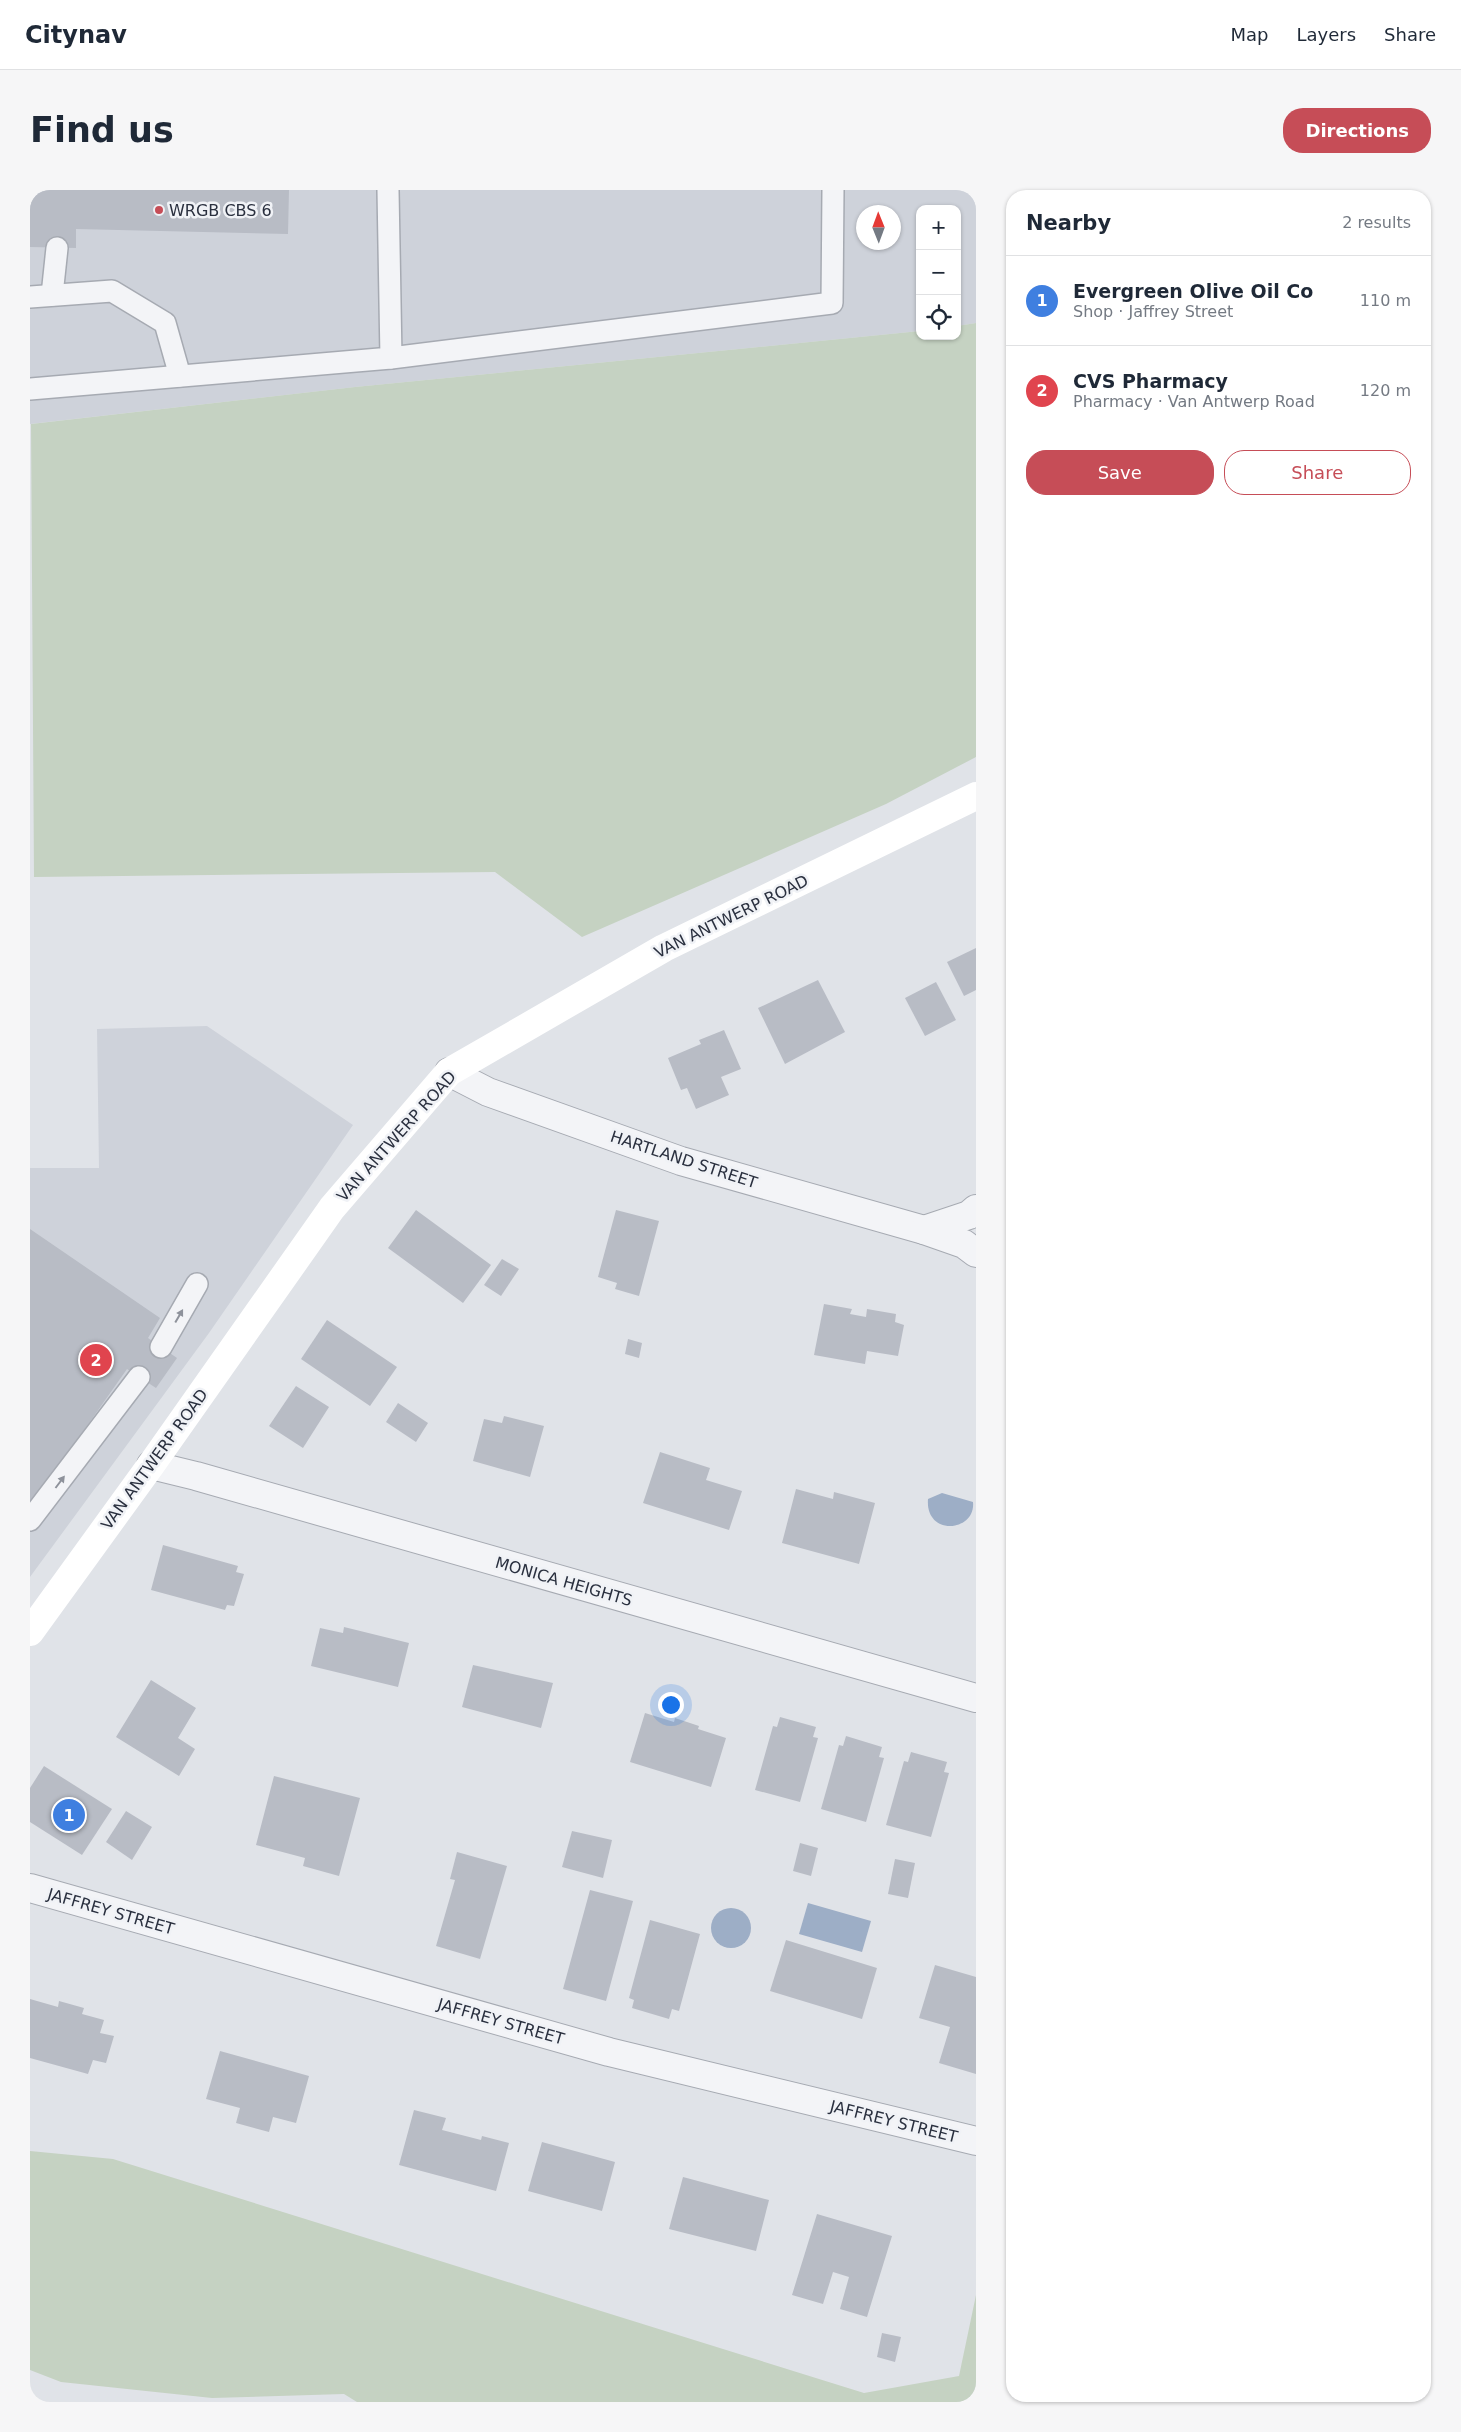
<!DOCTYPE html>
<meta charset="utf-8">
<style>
:root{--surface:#fff;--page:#f6f6f7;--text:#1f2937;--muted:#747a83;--line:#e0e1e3;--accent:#c64d57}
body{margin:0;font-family:"DejaVu Sans",sans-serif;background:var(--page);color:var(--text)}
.controls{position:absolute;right:15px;top:15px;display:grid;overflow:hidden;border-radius:10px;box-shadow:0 1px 4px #0004}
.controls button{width:45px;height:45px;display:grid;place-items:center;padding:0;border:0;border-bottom:1px solid var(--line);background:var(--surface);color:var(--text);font:25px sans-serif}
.compass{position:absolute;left:826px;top:15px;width:45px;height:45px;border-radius:50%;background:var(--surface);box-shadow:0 1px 4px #0004;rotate:359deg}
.you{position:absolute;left:640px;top:1514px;width:18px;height:18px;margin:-12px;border:4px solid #fff;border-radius:50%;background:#1a73e8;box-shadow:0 0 0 8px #1a73e833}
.badge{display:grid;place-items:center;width:32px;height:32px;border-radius:50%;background:var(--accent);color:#fff;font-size:16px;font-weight:700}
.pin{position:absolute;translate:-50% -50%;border:2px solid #fff;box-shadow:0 1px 5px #0006}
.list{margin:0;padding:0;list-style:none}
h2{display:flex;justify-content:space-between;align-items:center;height:65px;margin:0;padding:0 20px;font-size:21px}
h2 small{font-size:16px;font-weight:400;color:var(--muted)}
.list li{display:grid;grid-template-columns:32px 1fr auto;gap:15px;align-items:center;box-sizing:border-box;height:90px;padding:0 20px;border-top:1px solid var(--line)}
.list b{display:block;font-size:19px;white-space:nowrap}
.list p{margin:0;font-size:16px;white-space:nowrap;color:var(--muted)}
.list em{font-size:16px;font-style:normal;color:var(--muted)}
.actions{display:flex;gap:10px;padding:15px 20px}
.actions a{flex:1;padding:11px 0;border:1px solid var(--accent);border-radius:20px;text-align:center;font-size:18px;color:var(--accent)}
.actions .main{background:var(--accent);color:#fff}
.icon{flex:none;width:28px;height:28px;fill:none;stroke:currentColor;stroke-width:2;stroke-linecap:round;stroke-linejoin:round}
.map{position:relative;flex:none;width:946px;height:2212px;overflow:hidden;border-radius:20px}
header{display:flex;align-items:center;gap:30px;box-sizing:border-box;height:70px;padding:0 25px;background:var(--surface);border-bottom:1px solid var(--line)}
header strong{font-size:24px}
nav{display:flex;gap:28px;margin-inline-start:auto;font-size:18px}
.intro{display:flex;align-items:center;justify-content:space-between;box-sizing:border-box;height:120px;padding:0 30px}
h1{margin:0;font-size:35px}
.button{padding:12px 22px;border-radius:20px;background:var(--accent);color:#fff;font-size:18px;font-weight:700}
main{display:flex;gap:30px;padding:0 30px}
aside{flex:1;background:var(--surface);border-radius:20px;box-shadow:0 1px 4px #0004}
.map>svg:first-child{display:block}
</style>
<header>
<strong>Citynav</strong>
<nav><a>Map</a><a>Layers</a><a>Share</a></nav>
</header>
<div class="intro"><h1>Find us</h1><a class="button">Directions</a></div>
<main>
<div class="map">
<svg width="946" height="2212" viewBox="0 0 946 2212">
<rect width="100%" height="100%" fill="#e0e3e8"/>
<!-- built -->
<g fill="#ced2da" fill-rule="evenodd">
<path d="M0 0H946V133L927 136V19H890V141L325 197 0 234ZM834 22H864V52H834Z"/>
<polygon points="177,836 323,935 179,1143 0,1387 0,978 69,978 67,839"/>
</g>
<!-- green -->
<g fill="#c5d2c2">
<polygon points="946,133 946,567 856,614 552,747 465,682 4,687 1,234 325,197 890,141 890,146 927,146 927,136"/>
<polygon points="0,1961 83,1969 834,2203 929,2186 946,2105 946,2212 327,2212 314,2204 182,2208 31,2192 0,2180"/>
</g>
<!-- water -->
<g fill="#9daec6">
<path d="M912 1303 943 1312C946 1342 895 1347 898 1309Z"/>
<polygon points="778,1713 841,1731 832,1762 769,1744"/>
<circle cx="701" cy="1738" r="20"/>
</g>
<!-- building -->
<g fill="#b8bcc5">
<polygon points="0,0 259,0 258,44 46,39 46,58 0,57"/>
<polygon points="946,758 946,800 934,806 917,772"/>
<polygon points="788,790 815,842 755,874 728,818"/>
<polygon points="906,792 926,830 895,846 875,808"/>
<polygon points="694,840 711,879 691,887 699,905 666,919 657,898 651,900 638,868 671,854 669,850"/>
<polygon points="386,1020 461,1075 433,1113 358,1058"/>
<polygon points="586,1020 629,1031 609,1106 585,1099 587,1093 568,1087"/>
<polygon points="0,1039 130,1128 118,1148 147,1168 126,1198 97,1179 0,1317"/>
<polygon points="472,1069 489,1079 471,1106 454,1095"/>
<polygon points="794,1114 822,1119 820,1124 836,1127 837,1119 866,1124 865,1132 874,1135 868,1166 837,1161 835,1174 784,1165"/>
<polygon points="297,1130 367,1177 340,1216 271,1169"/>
<polygon points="598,1149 612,1153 609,1168 595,1164"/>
<polygon points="266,1196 299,1217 273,1258 239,1236"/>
<polygon points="368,1213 398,1233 386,1252 356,1232"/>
<polygon points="474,1226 514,1236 500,1287 443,1271 454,1229 472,1233"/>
<polygon points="630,1262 680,1278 676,1290 712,1301 699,1340 613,1313"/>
<polygon points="766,1299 803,1309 804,1302 845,1313 829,1374 752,1353"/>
<polygon points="133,1355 208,1376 206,1382 214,1384 204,1416 197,1415 195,1420 121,1400"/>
<polygon points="314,1437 379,1453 368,1497 281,1476 290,1438 313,1443"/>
<polygon points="443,1475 523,1493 511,1538 432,1517"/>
<polygon points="121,1490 166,1518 148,1548 165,1559 149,1586 86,1547"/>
<polygon points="615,1523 644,1532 645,1528 669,1536 668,1539 696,1548 681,1597 600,1572"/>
<polygon points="750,1527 786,1537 783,1547 788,1548 770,1612 725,1600 743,1536 747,1537"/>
<polygon points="816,1546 852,1557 849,1567 854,1568 836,1632 791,1619 809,1555 813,1556"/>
<polygon points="881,1562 917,1572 914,1582 919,1583 901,1647 856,1635 874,1571 878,1572"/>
<polygon points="14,1576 82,1619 52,1665 0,1632 0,1598"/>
<polygon points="244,1586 330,1608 309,1686 273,1676 275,1668 226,1655"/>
<polygon points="96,1621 122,1637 102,1670 76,1652"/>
<polygon points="542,1641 582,1650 573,1688 532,1677"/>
<polygon points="770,1653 788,1658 781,1686 763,1681"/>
<polygon points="427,1662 477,1676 450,1769 406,1756 425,1690 420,1689"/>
<polygon points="865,1669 885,1673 878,1708 858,1704"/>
<polygon points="560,1700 603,1711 576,1811 533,1799"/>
<polygon points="620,1730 670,1744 649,1821 642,1819 639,1829 602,1818 604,1810 599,1808"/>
<polygon points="756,1750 847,1778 832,1829 740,1801"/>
<polygon points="905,1775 946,1787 946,1884 909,1873 920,1837 889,1828"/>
<polygon points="0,1809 28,1817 29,1811 54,1818 52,1824 74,1830 70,1843 84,1846 76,1873 63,1870 58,1884 0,1868"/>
<polygon points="190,1861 279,1886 266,1933 243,1927 239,1942 206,1933 210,1918 176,1909"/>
<polygon points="384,1920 416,1928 412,1940 451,1950 452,1946 479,1953 466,2001 369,1975"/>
<polygon points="512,1952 585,1972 572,2021 498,2001"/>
<polygon points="653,1987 739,2010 726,2061 639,2039"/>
<polygon points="787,2024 862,2046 837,2127 810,2119 819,2087 803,2082 793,2114 762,2105"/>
<polygon points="852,2143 871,2147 865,2172 847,2167"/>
</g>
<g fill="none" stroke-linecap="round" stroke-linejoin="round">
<!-- lane casing -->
<g stroke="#a6aab2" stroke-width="24">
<g id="lane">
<polyline points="22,105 27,58"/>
<polyline points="0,107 82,101 135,133 150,186"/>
<polyline points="361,168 802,113 803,0"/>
<polyline points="0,199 361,168 358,0"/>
<polyline points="131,1157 167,1094"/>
<polyline points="0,1330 109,1187"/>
</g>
</g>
<!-- street casing -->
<g stroke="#a6aab2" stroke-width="30">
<g id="street">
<polyline points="419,882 458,902 651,971 894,1040 934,1054 946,1063"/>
<polyline points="894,1040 939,1025 946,1019"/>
<polyline points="121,1275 166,1286 946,1508"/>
<polyline points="0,1698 579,1862 946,1951"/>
</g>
</g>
<!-- lane -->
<use href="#lane" stroke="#f3f4f7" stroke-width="21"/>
<!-- street -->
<use href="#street" stroke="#f3f4f7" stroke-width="28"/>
<!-- secondary -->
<polyline stroke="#fff" stroke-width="28" points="0,1442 121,1275 302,1018 419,882 634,758 946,606"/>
</g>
<!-- one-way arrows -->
<defs><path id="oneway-solid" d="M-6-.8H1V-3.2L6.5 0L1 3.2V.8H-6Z" transform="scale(1.25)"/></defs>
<g fill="#8e929b">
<use href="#oneway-solid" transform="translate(149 1126) rotate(-60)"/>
<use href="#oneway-solid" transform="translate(30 1292) rotate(-53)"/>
</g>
<!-- markers -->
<circle fill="#c64d57" stroke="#f0f2f6" stroke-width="2" cx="129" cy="20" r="5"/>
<g text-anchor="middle" stroke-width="5" stroke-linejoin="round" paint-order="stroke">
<!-- poi labels -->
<g font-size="16" fill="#2a303f" stroke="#f0f2f6" text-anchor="start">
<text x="139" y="26">WRGB CBS 6</text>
</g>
<!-- street labels -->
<g font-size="16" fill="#2a303f" stroke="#f0f2f6">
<text transform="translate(701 726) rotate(-26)" y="6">VAN ANTWERP ROAD</text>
<text transform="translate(366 946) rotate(-48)" y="6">VAN ANTWERP ROAD</text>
<text transform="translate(654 969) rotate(18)" y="6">HARTLAND STREET</text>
<text transform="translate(124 1269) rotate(-54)" y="6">VAN ANTWERP ROAD</text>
<text transform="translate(534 1391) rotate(16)" y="6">MONICA HEIGHTS</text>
<text transform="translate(81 1721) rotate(16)" y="6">JAFFREY STREET</text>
<text transform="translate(471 1831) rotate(16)" y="6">JAFFREY STREET</text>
<text transform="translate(864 1931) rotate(14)" y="6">JAFFREY STREET</text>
</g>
</g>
</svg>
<div class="controls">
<button>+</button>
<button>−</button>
<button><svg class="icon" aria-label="locate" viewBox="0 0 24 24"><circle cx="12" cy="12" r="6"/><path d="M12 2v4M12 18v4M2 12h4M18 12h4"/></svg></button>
</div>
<svg class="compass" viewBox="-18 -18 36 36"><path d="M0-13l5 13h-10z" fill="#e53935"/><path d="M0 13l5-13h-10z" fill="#747a83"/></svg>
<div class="you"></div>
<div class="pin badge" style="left:39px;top:1625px;background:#3f7fe0">1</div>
<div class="pin badge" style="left:66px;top:1170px;background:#e0444e">2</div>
</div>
<aside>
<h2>Nearby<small>2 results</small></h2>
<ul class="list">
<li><span class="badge" style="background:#3f7fe0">1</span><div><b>Evergreen Olive Oil Co</b><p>Shop · Jaffrey Street</p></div><em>110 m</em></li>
<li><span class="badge" style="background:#e0444e">2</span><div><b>CVS Pharmacy</b><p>Pharmacy · Van Antwerp Road</p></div><em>120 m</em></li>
</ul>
<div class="actions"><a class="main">Save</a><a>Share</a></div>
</aside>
</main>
